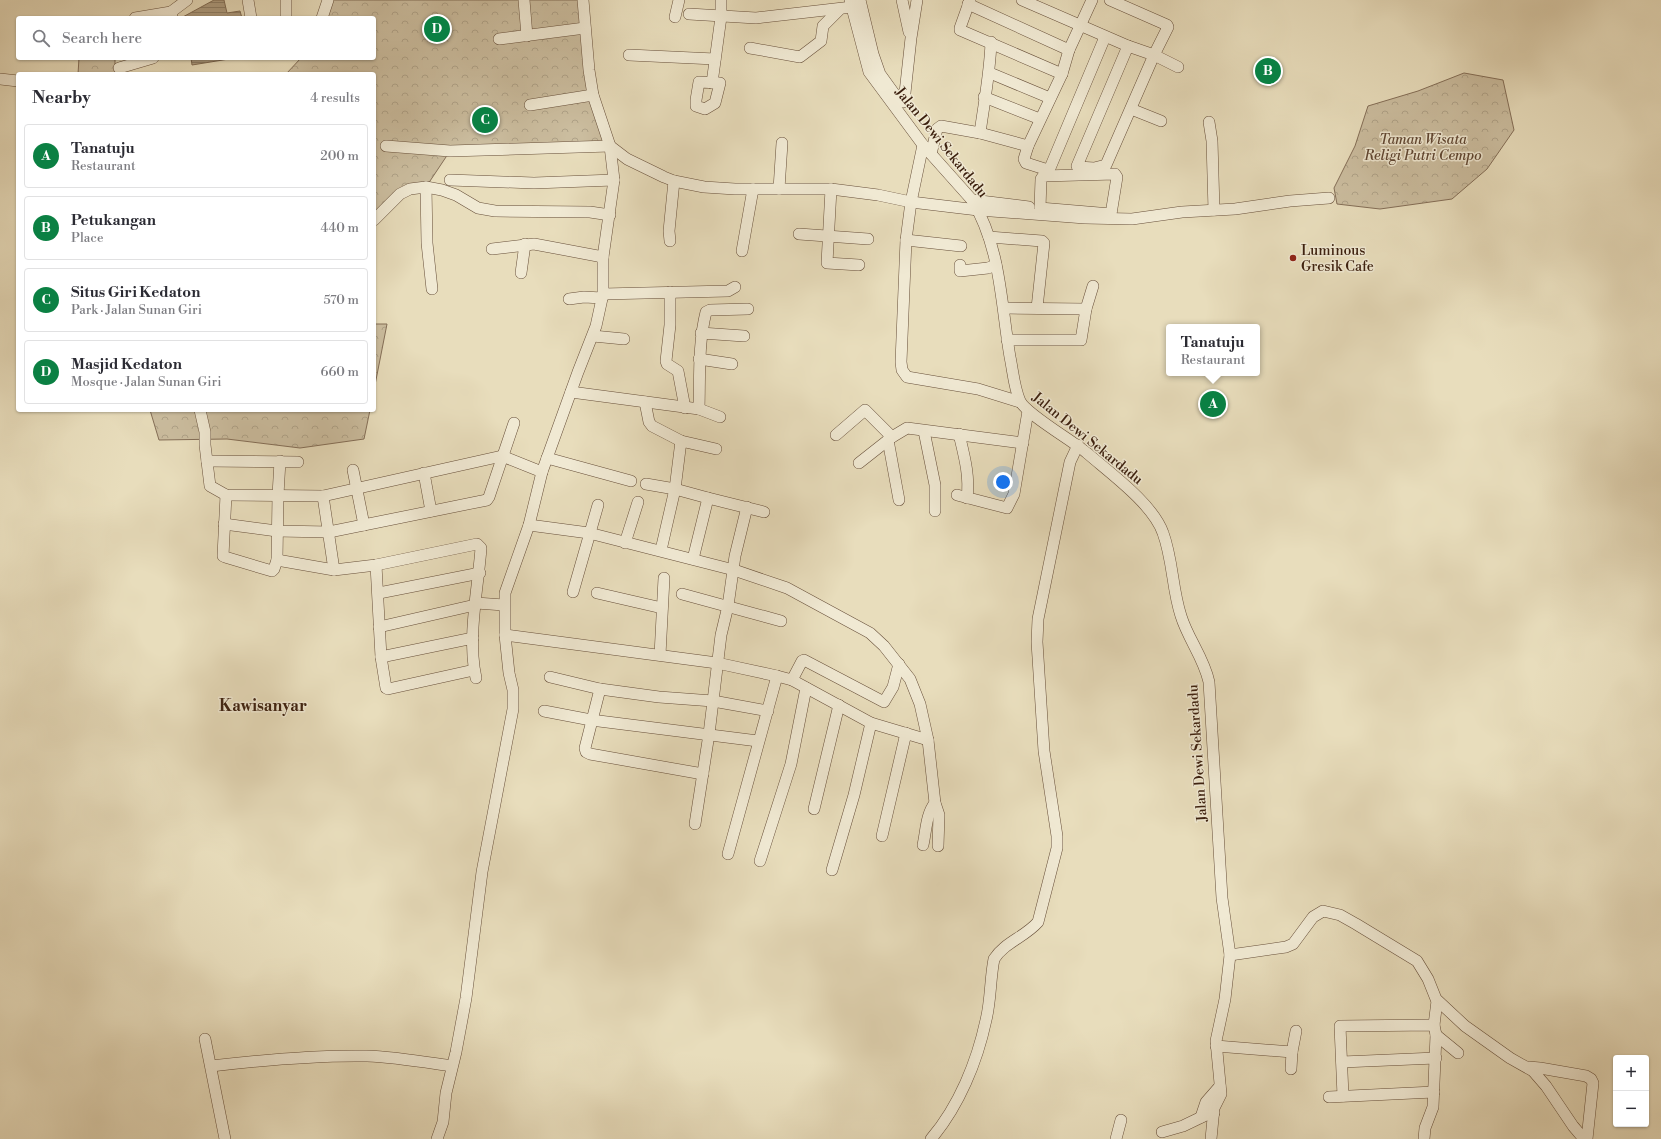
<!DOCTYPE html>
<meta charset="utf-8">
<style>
:root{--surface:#fff;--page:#f2f2f3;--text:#2b2b33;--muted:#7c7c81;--line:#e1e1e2;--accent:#0b8043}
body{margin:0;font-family:"Libre Bodoni",serif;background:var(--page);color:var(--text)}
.controls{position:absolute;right:12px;bottom:12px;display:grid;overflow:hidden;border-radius:4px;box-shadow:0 1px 3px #0004}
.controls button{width:36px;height:36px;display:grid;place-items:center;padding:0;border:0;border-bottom:1px solid var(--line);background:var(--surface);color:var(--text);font:20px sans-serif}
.you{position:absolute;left:1003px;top:482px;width:14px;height:14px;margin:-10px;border:3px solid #fff;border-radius:50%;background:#1a73e8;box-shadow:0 0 0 6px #1a73e833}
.badge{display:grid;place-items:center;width:26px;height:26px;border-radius:50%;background:var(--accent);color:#fff;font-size:13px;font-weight:700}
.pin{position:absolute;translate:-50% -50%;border:2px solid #fff;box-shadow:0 1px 4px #0006}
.popup{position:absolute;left:1166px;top:324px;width:94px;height:52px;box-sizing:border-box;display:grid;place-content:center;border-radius:4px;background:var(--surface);filter:drop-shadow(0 1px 3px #0005);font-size:13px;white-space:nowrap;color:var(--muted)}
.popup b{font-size:15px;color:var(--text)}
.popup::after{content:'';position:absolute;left:50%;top:100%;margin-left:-8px;border:8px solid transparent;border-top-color:var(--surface)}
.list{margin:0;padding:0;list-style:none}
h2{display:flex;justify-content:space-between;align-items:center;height:52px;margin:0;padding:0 16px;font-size:17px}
h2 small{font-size:13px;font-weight:400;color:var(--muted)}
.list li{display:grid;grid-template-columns:26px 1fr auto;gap:12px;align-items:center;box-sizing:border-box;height:64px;margin:0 8px 8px;padding:0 8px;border:1px solid var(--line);border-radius:4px}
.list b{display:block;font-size:15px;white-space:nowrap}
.list p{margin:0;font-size:13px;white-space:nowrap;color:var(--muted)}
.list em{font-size:13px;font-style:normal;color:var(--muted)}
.icon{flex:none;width:22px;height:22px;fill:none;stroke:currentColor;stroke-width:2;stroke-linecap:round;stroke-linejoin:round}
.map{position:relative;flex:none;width:1661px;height:1139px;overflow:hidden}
.search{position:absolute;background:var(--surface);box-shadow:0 1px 3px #0004;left:16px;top:16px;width:360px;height:44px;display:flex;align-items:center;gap:10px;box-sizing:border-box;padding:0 14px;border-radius:4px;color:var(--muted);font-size:15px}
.panel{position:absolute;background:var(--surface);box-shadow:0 1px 3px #0004;left:16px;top:72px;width:360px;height:340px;border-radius:4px}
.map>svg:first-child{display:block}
</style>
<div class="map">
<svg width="1661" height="1139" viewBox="0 0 1661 1139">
<defs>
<pattern id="park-crowns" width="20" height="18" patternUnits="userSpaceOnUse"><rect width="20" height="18" fill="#cbbd9f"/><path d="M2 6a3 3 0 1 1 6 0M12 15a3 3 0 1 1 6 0" fill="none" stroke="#afa288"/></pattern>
<pattern id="water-rules" width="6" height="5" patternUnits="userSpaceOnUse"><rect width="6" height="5" fill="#ae9d81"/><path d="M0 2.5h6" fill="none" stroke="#8f8068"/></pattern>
</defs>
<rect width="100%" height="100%" fill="#e8ddbc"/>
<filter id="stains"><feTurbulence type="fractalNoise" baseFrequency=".005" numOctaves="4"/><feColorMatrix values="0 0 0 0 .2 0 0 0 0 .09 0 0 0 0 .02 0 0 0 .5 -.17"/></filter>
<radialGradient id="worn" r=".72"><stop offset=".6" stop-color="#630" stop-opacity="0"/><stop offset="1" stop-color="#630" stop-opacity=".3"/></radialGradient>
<!-- park -->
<g fill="url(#park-crowns)" stroke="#846e57">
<polygon points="328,0 580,0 604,143 450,151 426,187 410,189 374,220 374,74 286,74 301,58 374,58 374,18 320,18"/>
<polygon points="79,58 115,58 115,74 78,74"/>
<polygon points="1464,73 1503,80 1514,130 1487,169 1452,199 1380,209 1337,204 1334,188 1355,146 1368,106 1418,91"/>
<polygon points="374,324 387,324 374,390"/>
<polygon points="150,410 370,410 364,439 300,448 227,439 159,440"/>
</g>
<!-- water -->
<g fill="url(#water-rules)" stroke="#806b53">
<polygon points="214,0 224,0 227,13 240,11 242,18 181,18"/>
<polygon points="191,58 235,58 192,65"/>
</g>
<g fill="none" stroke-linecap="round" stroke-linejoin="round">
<!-- minor casing -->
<g stroke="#674f3a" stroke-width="12">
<g id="minor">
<polyline points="248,0 251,18"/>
<polyline points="286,0 286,18"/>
<polyline points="524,0 527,36"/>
<path d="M850 0 869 72 923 145 972 200C1001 247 1001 305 1010 357 1013 371 1014 388 1020 401 1026 414 1073 441 1087 453 1110 473 1153 504 1163 533 1173 560 1172 589 1181 616 1188 639 1204 658 1209 682L1222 898 1230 955 1225 999 1216 1041 1221 1094 1214 1108 1211 1139"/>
<polyline points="860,0 873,54 880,74 898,99 903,102 904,102 911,38 917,0"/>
<polyline points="902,0 909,32"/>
<polyline points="970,0 960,28 960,30 1062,74"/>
<polyline points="1022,0 1128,46 1154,55 1178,67"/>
<polyline points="1092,0 1069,50 1062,74 1028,146 1024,159 1026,163 1048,170 1050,168 1105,37"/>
<polyline points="1110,0 1167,25 1168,27 1154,55 1106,165 1094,168 1078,167 1077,166 1128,46"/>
<polyline points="968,4 1069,50"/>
<polyline points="689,14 756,18 852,7"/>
<polyline points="675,17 679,0"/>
<polyline points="135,18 171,12"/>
<polyline points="172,18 171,12 187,0"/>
<polyline points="322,18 328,0"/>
<polyline points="499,39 585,28"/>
<polyline points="750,48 800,57 821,41 823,26 839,10"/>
<polyline points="629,55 715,59"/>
<polyline points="119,68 153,58"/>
<polyline points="990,73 1050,98"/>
<polyline points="0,79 18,81"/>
<polygon points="699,82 720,83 715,103 705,109 696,106 696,100"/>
<polyline points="712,83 721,17 721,0"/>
<polyline points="984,97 1040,119"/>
<polyline points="530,105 593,95"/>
<polyline points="1131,109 1161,121"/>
<polyline points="1209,122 1212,141 1214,210"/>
<path d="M980 133C984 103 990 73 991 42"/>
<polyline points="923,145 911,202 906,240 901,362 902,370 907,377 978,389 1020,402"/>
<polyline points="386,146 450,151 610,146"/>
<polyline points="610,146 627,159 664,177 674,181 704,187 735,189 831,189 878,195 911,202 978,210 1085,218 1132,219 1182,212 1235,209 1290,201 1329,198"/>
<polyline points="931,154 937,129 941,126 980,133 1028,146"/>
<polygon points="1115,174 1117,177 1111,214 1040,208 1041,179 1043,176"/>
<polyline points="450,180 534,183 614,180"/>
<polyline points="426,187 427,243 432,289"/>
<polyline points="779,189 782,143"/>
<polyline points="831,189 827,263 859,265"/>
<polyline points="972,200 1029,207"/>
<polyline points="374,220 400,194 410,189 426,187 442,190 456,195 478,208 495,211 590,212 610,215"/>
<polyline points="799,234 868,239"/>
<polyline points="989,237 1042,241 1044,243 1037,308"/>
<polyline points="906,240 961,246"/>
<polyline points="670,241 669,231 674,181"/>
<polyline points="492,249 534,244 603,257"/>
<polyline points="742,251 753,189"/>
<polyline points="960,265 960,271 988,268 996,265"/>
<polyline points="521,273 525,244"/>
<polyline points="670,292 670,325 666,361 667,364 678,371 685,408"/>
<polyline points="603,294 728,291 735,287"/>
<polyline points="569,299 584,297 602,298"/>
<polyline points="1004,308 1086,309"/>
<polyline points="701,333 744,336"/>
<polyline points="593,336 624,339"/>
<polyline points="1007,340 1081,340 1086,309 1093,286"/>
<polyline points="699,359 732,364"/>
<path d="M571 392 699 409C700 377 698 344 706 312L710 310 748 309"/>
<polyline points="645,402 649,422 652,426 681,441"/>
<polyline points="699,409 720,417"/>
<polyline points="200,410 205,432 205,445 210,486 226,495 323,496 502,456 542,472"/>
<polyline points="924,431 935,485 935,511"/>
<path d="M959 434C964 455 970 476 967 498"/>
<polyline points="836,435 865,410 892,437"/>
<polyline points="888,440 899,500"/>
<polyline points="547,458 631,481"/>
<polyline points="207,461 298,462"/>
<polyline points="859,463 892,437 907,428 1023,443"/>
<polyline points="353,470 364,525"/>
<polyline points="424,473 431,511"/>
<polyline points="646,484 675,489 708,498 764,512"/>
<polyline points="226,495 223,556 225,557 272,571 274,569 277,560 278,495 280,461"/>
<polyline points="957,495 1007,508 1014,494 1028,411"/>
<polyline points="323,496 334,570"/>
<polyline points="224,524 277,531 329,532 487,500 489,497 514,423"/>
<polyline points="529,525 589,533 734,570 787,588 870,633 884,646 910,679 920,704 928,740 935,803 939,815 938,846"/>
<polyline points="625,543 638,502"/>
<polyline points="661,550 675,489 681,441 716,449"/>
<polyline points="693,559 708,498"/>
<path d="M277 560 334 570 376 565 477 544 481 548C478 589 467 638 476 678"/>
<polyline points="376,565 381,657 386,688 388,689 474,670"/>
<polyline points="573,592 598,505"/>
<polyline points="379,593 480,573"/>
<polyline points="597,593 662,608"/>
<polyline points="682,594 781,621"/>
<polyline points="476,603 504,605"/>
<polyline points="379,627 475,605"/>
<polyline points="505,635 717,663 777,676 792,680 871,723 928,740"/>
<polyline points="660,655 664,578"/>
<polyline points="381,657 473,638"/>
<polyline points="550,677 600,689 659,697 713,701 768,711"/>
<polyline points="792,680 802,661 804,660 884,702 893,687 899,664"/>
<polyline points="600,689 585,748 586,752 590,754 703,774"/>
<polyline points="544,711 591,720 758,741"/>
<polyline points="814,809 839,705"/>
<polyline points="695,824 709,734 721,635 728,606 735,556 747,507"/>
<polyline points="882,836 906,733"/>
<path d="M923 845C926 832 926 814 935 803"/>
<polyline points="728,854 777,676"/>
<polyline points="760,861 791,764 806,688"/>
<polyline points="832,870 854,795 871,723"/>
<polyline points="1230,955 1286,947 1293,944 1313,917 1323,911 1340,915 1356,924 1417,961 1428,979 1436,999 1465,1026 1510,1058 1533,1071 1546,1086 1573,1126 1584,1139"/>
<polyline points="1434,1025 1437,1001"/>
<polyline points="1436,1035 1458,1053"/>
<polyline points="205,1039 225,1139"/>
<polyline points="1216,1046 1292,1052 1296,1031"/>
<polyline points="1342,1062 1436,1058"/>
<path d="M211 1066C262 1060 315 1055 367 1056 395 1057 424 1062 452 1066"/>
<polyline points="1529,1067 1540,1068 1586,1076 1591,1079 1593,1083 1587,1139"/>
<polyline points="1291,1069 1292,1052"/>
<polyline points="1343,1096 1340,1026 1434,1025 1436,1035 1433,1107 1425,1128 1424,1139"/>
<polyline points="1329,1097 1434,1092"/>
<polyline points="1201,1117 1206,1102 1220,1086"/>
<polyline points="1162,1132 1183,1126 1208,1114 1214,1113"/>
<polyline points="437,1139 443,1122 446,1093 456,1052 466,998 482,872 513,709 513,690 509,673 505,635 505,593 529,525 542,472 578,372 596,326 603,294 603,257 614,180 610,146 593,95 589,70 583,0"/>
<path d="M931 1139C959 1106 977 1062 986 1020 991 1000 990 979 994 959 1005 942 1025 937 1038 922L1057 848V836L1044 751 1037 642 1038 619 1070 462 1078 445"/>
<polyline points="1116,1139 1121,1120"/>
</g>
</g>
<!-- minor -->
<use href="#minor" stroke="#f0e9d3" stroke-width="11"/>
</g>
<!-- markers -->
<circle fill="#8f2418" stroke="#f0e9d3" stroke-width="1.5" cx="1293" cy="258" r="4"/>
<g text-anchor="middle" stroke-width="3" stroke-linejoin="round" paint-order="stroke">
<!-- park labels -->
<g font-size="14" font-style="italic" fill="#604733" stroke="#f0e9d3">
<text x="1423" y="144">Taman Wisata<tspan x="1423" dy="16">Religi Putri Cempo</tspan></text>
</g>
<!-- street labels -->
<g font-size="14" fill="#3c200f" stroke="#f0e9d3">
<text transform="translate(942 142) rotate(51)" y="5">Jalan Dewi Sekardadu</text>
<text transform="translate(1088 438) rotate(39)" y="5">Jalan Dewi Sekardadu</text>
<text transform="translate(1197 753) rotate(-94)" y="5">Jalan Dewi Sekardadu</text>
</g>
<!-- poi labels -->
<g font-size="14" fill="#3c200f" stroke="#f0e9d3" text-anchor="start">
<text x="1301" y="255">Luminous<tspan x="1301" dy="16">Gresik Cafe</tspan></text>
</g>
<!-- quarter labels -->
<g font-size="16" font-weight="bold" fill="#3c200f" stroke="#f0e9d3">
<text x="263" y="711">Kawisanyar</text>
</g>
</g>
<rect width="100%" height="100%" filter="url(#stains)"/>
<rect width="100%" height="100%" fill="url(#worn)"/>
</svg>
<div class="controls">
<button>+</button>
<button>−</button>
</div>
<div class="you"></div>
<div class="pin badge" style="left:1213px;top:404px">A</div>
<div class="popup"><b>Tanatuju</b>Restaurant</div>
<div class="pin badge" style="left:1268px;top:71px">B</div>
<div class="pin badge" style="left:485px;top:120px">C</div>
<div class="pin badge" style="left:437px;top:29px">D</div>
<div class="search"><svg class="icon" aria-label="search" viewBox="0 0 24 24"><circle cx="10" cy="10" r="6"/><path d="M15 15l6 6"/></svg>Search here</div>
<section class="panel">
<h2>Nearby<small>4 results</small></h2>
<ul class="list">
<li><span class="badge">A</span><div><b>Tanatuju</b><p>Restaurant</p></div><em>200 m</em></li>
<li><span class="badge">B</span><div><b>Petukangan</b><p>Place</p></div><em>440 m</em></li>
<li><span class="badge">C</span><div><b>Situs Giri Kedaton</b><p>Park · Jalan Sunan Giri</p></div><em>570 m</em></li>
<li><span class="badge">D</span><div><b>Masjid Kedaton</b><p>Mosque · Jalan Sunan Giri</p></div><em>660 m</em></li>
</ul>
</section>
</div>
